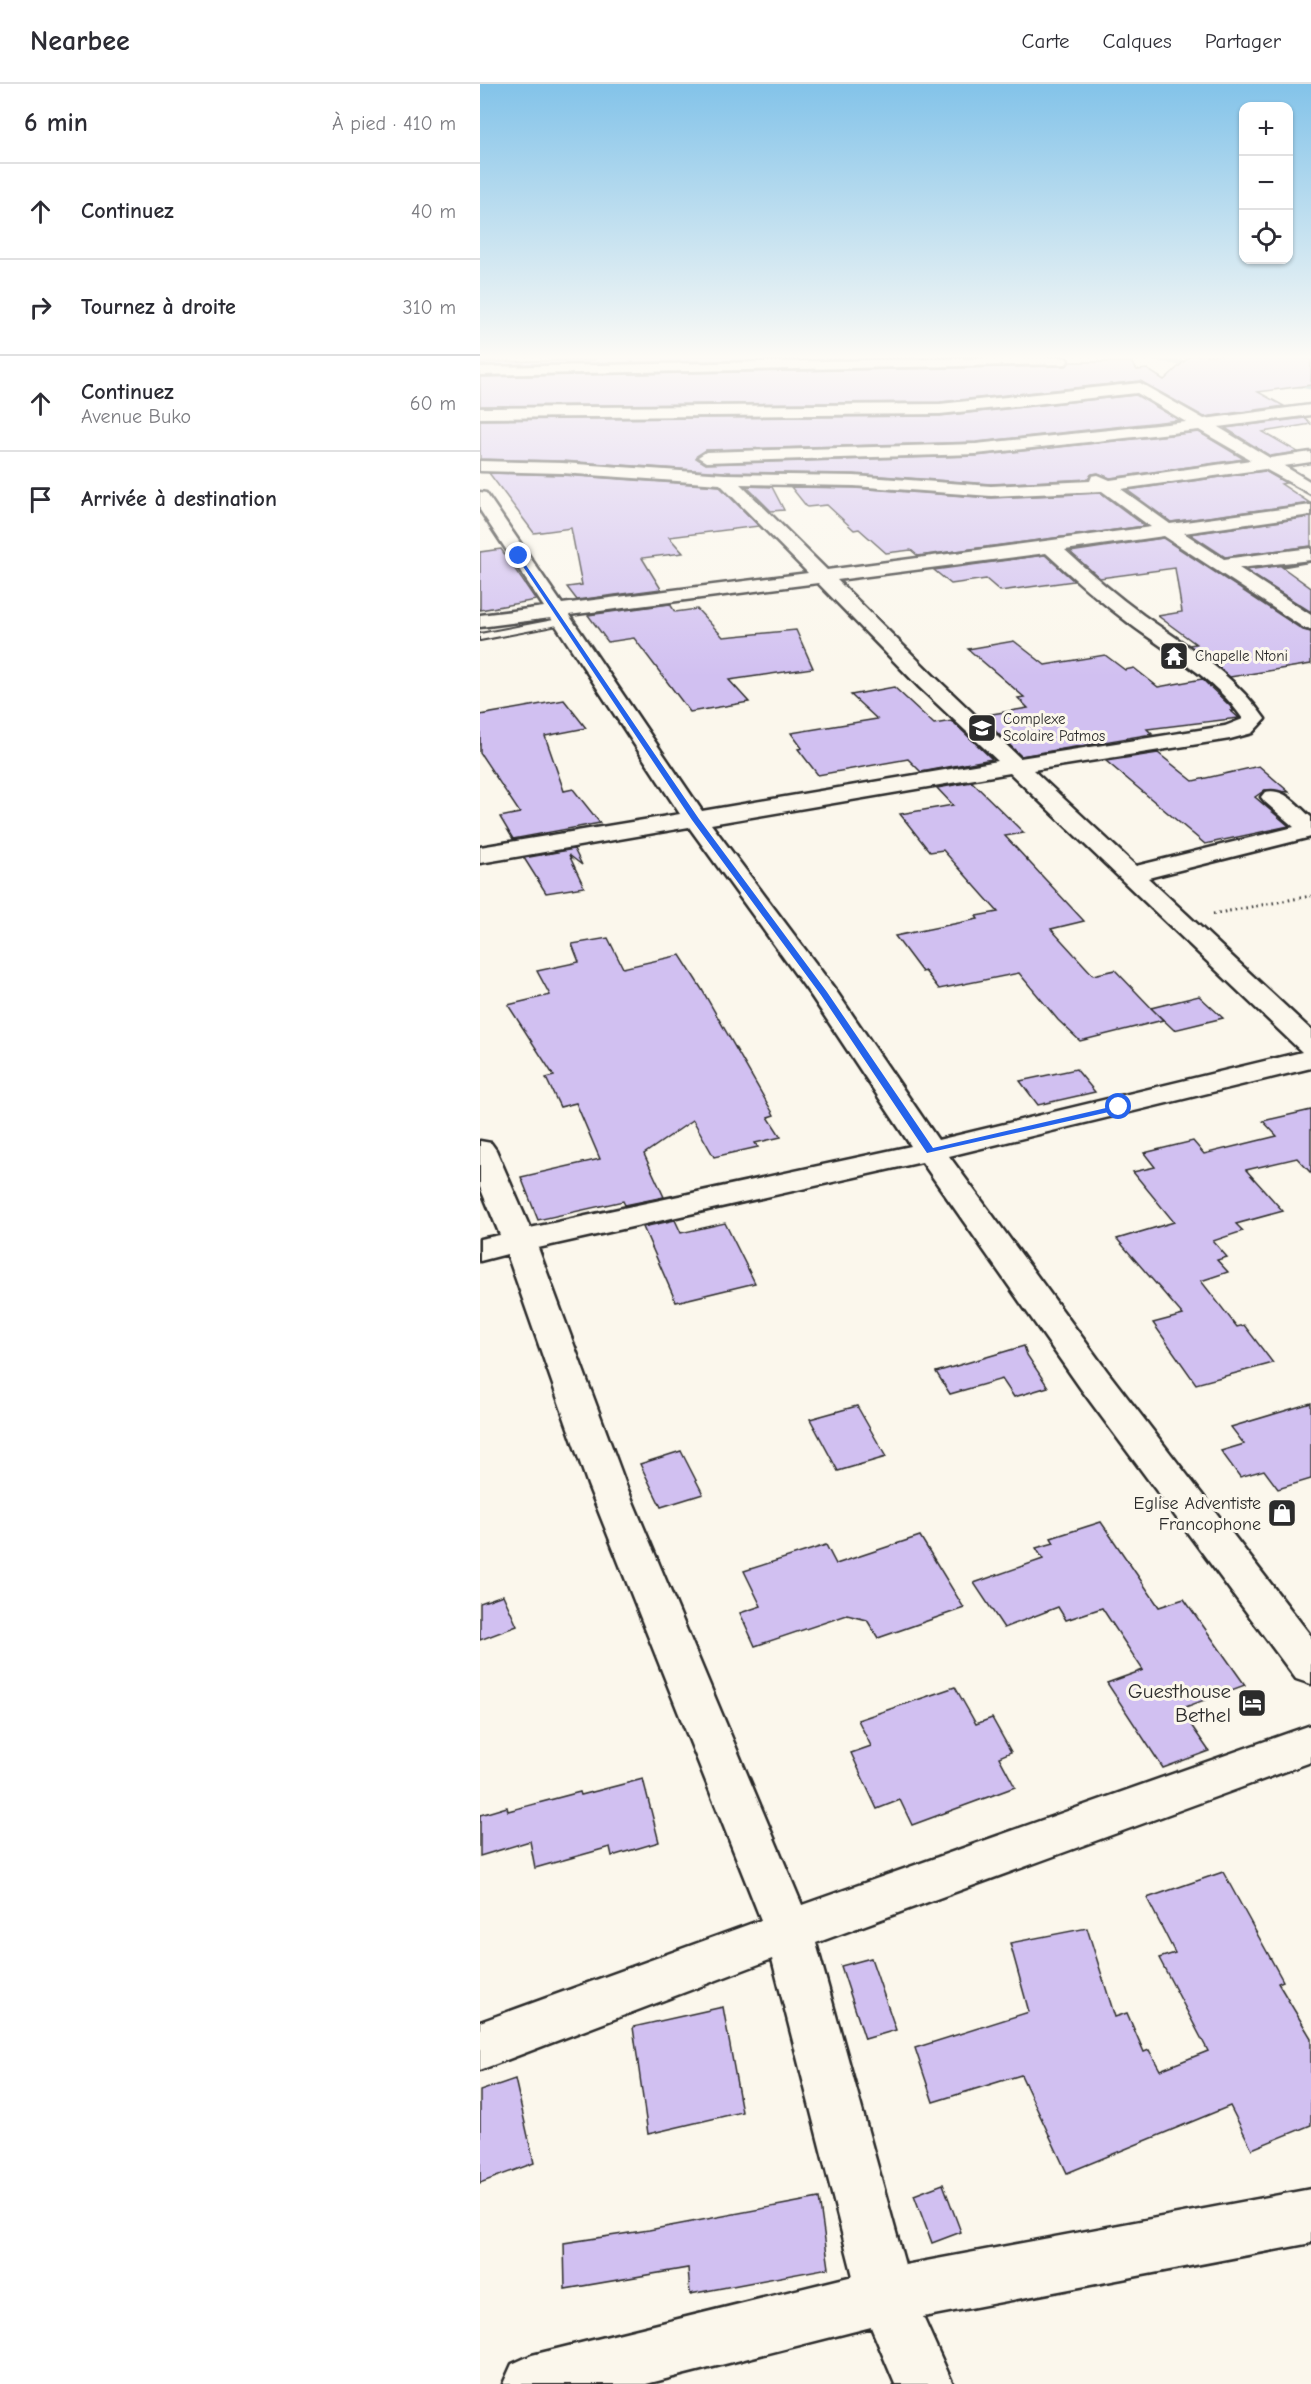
<!DOCTYPE html>
<html lang="fr">
<meta charset="utf-8">
<style>
:root{--surface:#fff;--page:#f7f7f7;--text:#2b2b33;--muted:#7c7c81;--line:#e1e1e2}
body{margin:0;font-family:"Comic Neue",sans-serif;background:var(--page);color:var(--text)}
.controls{position:absolute;right:18px;top:18px;display:grid;overflow:hidden;border-radius:12px;box-shadow:0 2px 4px #0004}
.controls button{width:54px;height:54px;display:grid;place-items:center;padding:0;border:0;border-bottom:2px solid var(--line);background:var(--surface);color:var(--text);font:30px sans-serif}
.stop{position:absolute;width:18px;height:18px;margin:-14px;border:4px solid #2563eb;border-radius:50%;background:#fff}
.stop.end{background:#2563eb;border-color:#fff;box-shadow:0 2px 6px #0008}
.list{margin:0;padding:0;list-style:none}
h2{display:flex;justify-content:space-between;align-items:center;height:78px;margin:0;padding:0 24px;font-size:26px}
h2 small{font-size:20px;font-weight:400;color:var(--muted)}
.list li{display:grid;grid-template-columns:39px 1fr auto;gap:18px;align-items:center;box-sizing:border-box;height:96px;padding:0 24px;border-top:2px solid var(--line)}
.list b{display:block;font-size:22px;white-space:nowrap}
.list p{margin:0;font-size:20px;white-space:nowrap;color:var(--muted)}
.list em{font-size:20px;font-style:normal;color:var(--muted)}
.icon{flex:none;width:33px;height:33px;fill:none;stroke:currentColor;stroke-width:2;stroke-linecap:round;stroke-linejoin:round}
.map{position:relative;flex:none;width:831px;height:2300px;overflow:hidden}
header{display:flex;align-items:center;gap:36px;box-sizing:border-box;height:84px;padding:0 30px;background:var(--surface);border-bottom:2px solid var(--line)}
header strong{font-size:28px}
nav{display:flex;gap:33px;margin-inline-start:auto;font-size:21px}
main{display:flex}
aside{flex:1;background:var(--surface)}
.map>svg:first-child{display:block}
</style>
<header>
<strong>Nearbee</strong>
<nav><a>Carte</a><a>Calques</a><a>Partager</a></nav>
</header>
<main>
<aside>
<h2>6 min<small>À pied · 410 m</small></h2>
<ul class="list">
<li><svg class="icon" aria-label="ahead" viewBox="0 0 24 24"><path d="M12 20V5M6 11l6-6 6 6"/></svg><div><b>Continuez</b></div><em>40 m</em></li>
<li><svg class="icon" aria-label="right" viewBox="0 0 24 24"><path d="M7 20v-9h11M14 6l5 5-5 5"/></svg><div><b>Tournez à droite</b></div><em>310 m</em></li>
<li><svg class="icon" aria-label="ahead" viewBox="0 0 24 24"><path d="M12 20V5M6 11l6-6 6 6"/></svg><div><b>Continuez</b><p>Avenue Buko</p></div><em>60 m</em></li>
<li><svg class="icon" aria-label="arrive" viewBox="0 0 24 24"><path d="M6 21V4h12l-3 4 3 4H6"/></svg><div><b>Arrivée à destination</b></div></li>
</ul>
</aside>
<div class="map">
<svg width="831" height="2300" viewBox="0 0 831 2300">
<rect width="100%" height="100%" fill="#fbf7ec"/>
<filter id="ink" filterUnits="userSpaceOnUse"><feTurbulence type="fractalNoise" baseFrequency=".0167" numOctaves="2"/><feDisplacementMap in="SourceGraphic" scale="12" xChannelSelector="R" yChannelSelector="G"/><feConvolveMatrix kernelMatrix="1 2 1 2 8 2 1 2 1" color-interpolation-filters="sRGB"/></filter>
<g filter="url(#ink)">
<g fill="none" stroke-linecap="round" stroke-linejoin="round">
<!-- stream -->
<g stroke="#65939e" stroke-width="5">
<polyline points="662,271 715,282"/>
<polyline points="813,300 831,303"/>
</g>
</g>
<!-- building -->
<g fill="#d1c0f1" stroke="#2b2b2b" stroke-width="1.5">
<polygon points="117,271 537,271 537,272 0,281 0,278 114,276"/>
<polygon points="711,271 797,271 831,274 831,301 778,308 804,322 724,333 660,297 460,318 0,322 0,293 586,282 590,278 651,278 657,286 667,285 684,296"/>
<polygon points="656,311 699,336 496,358 226,366 216,374 226,380 496,372 719,348 764,375 630,394 618,389 612,390 608,395 511,400 374,390 245,388 82,377 0,375 0,336 460,332"/>
<polygon points="825,334 831,340 783,348 818,368 790,372 745,344"/>
<polygon points="785,387 806,399 801,400 830,419 691,438 647,406"/>
<polygon points="9,389 82,391 239,402 279,442 189,453 203,469 162,474 181,505 97,516 87,503 102,501 91,444 54,449"/>
<polygon points="266,402 292,403 304,426 291,427"/>
<polygon points="311,403 374,404 511,414 621,409 665,442 438,472 431,466 406,469 379,445 374,446 347,421 327,423"/>
<polygon points="831,433 831,462 745,473 710,450"/>
<polygon points="683,454 823,546 831,548 831,580 750,593 709,561 716,560 678,532 702,528 695,484 620,494 590,468"/>
<polygon points="21,465 56,516 0,526 0,468"/>
<polygon points="565,471 594,497 520,507 506,495 471,500 454,486"/>
<polygon points="831,478 802,483 831,504 831,528 765,486"/>
<polygon points="190,520 195,528 217,525 243,553 316,546 333,584 249,596 269,618 210,628 154,554 128,558 108,531"/>
<polygon points="534,557 565,581 625,571 645,586 654,584 678,603 722,595 750,622 754,627 751,627 759,634 667,645 672,650 541,672 500,632 548,624 538,614 544,613 488,565"/>
<polygon points="414,603 454,640 472,637 512,675 441,688 428,675 338,691 318,665 322,664 311,649 397,635 371,611"/>
<polygon points="84,616 106,644 65,652 84,707 93,705 120,739 33,755 20,733 40,729 0,669 0,631"/>
<polygon points="678,669 713,697 779,682 809,708 785,706 775,713 809,742 725,760 626,677"/>
<polygon points="492,698 544,749 525,752 604,837 571,845 613,891 635,886 683,936 600,957 578,936 539,889 459,905 445,887 442,888 415,852 498,835 496,832 518,828 463,766 450,768 420,730 473,721 457,704"/>
<polygon points="94,765 102,781 89,771 104,803 66,809 44,774"/>
<polygon points="128,854 143,884 200,871 221,904 294,1031 288,1033 301,1053 275,1059 278,1063 234,1073 213,1036 164,1070 184,1113 145,1121 143,1117 58,1136 41,1093 120,1075 96,1019 80,1023 66,994 74,992 28,921 70,911 57,887 99,878 92,860"/>
<polygon points="719,912 743,934 694,946 671,924"/>
<polygon points="596,985 615,1008 558,1021 540,997"/>
<polygon points="831,1026 831,1089 817,1074 766,1086 803,1127 756,1140 763,1147 733,1157 747,1173 737,1176 748,1188 721,1197 757,1243 764,1241 793,1279 716,1300 673,1239 703,1231 637,1155 694,1138 653,1088 675,1083 664,1069 713,1057 724,1070 797,1052 783,1037"/>
<polygon points="195,1136 201,1149 245,1139 275,1199 196,1218 163,1143"/>
<polygon points="544,1262 547,1271 568,1303 534,1313 522,1295 470,1310 456,1288"/>
<polygon points="831,1319 831,1395 798,1405 784,1386 760,1393 741,1367 764,1360 751,1343"/>
<polygon points="377,1322 406,1373 358,1387 330,1335"/>
<polygon points="201,1367 223,1410 181,1423 160,1380"/>
<polygon points="621,1438 679,1523 704,1515 765,1601 700,1625 729,1667 683,1684 627,1599 663,1586 622,1524 586,1536 578,1523 524,1544 494,1499 563,1475 556,1464 574,1459 571,1454"/>
<polygon points="440,1452 484,1524 398,1554 387,1536 367,1531 275,1562 260,1529 281,1522 264,1487 346,1461 356,1480"/>
<polygon points="23,1511 37,1542 0,1556 0,1519"/>
<polygon points="475,1603 496,1640 512,1634 531,1668 519,1673 535,1703 432,1741 420,1716 397,1725 371,1669 391,1662 378,1636"/>
<polygon points="163,1695 179,1758 132,1772 130,1763 55,1784 50,1757 0,1772 0,1731 27,1723 28,1727 100,1708 101,1711"/>
<polygon points="743,1788 803,1897 798,1899 831,1954 831,2041 772,2065 750,2022 587,2089 541,1991 453,2018 435,1964 549,1928 530,1859 607,1844 635,1933 647,1929 664,1968 669,1966 680,1986 728,1967 679,1874 695,1869 667,1814"/>
<polygon points="391,1874 416,1946 385,1955 361,1882"/>
<polygon points="243,1923 262,2028 168,2050 153,1943"/>
<polygon points="35,1995 54,2079 0,2099 0,2007"/>
<polygon points="463,2100 481,2148 452,2159 434,2111"/>
<polygon points="339,2114 349,2184 210,2210 208,2184 85,2205 84,2159 169,2146"/>
</g>
<g fill="none" stroke-linecap="round" stroke-linejoin="round">
<!-- lane casing -->
<g stroke="#2b2b2b" stroke-width="4">
<polygon id="lane" points="84,534 88,535 88,539 0,556 0,550"/>
</g>
<!-- street casing -->
<g stroke="#2b2b2b" stroke-width="5">
<g id="street">
<polygon points="581,273 586,274 588,277 586,280 0,291 0,283"/>
<path d="M660 299 724 335 831 321V331L738 343 790 374 831 368V378L804 382 831 398V410L785 385 641 405 690 440 831 421V431L704 449 744 475 831 464V476L759 484 831 531V546L824 544 684 452 585 466C610 489 636 511 663 531 707 562 754 590 785 635L772 649 750 655 553 686 656 782 814 743 785 718 781 713 785 708C804 703 817 721 831 733V753L668 794 831 946V984L469 1072 627 1287 831 1552V1600L816 1595 601 1305 442 1078 58 1164 146 1401 322 1821 831 1641V1678L336 1859 425 2181 831 2105V2159L443 2233 473 2300H415L391 2243 166 2300H23L32 2280 52 2271 373 2192 292 1875 0 1986V1938L281 1836 108 1401 27 1170 0 1177V1155L20 1151 0 1103V1057L11 1059 16 1066 50 1144 431 1062 332 913 209 743 0 779V763L200 730 71 534 0 543V531L64 523 0 426V408L6 409 82 520 328 489 240 400 82 389 0 387V377L82 379 245 390 374 392 511 402 610 397 612 392 618 391 630 396 771 376 719 346 496 370 226 378 218 373 226 368 496 360 706 338 657 309 460 330 0 334V324L460 320ZM260 400 374 402 511 412 622 407 671 443 347 486ZM566 469C593 494 621 518 650 540 689 569 736 595 763 635L745 642 540 674 455 593 357 496ZM338 499 439 603 518 677 222 727 89 531ZM530 689 822 968 458 1056 354 904 231 740Z"/>
</g>
</g>
<!-- path -->
<polyline stroke="#2b2b2b" stroke-width="3" stroke-dasharray="1.5 4" stroke-linecap="butt" points="733,830 831,812"/>
<!-- lane -->
<use href="#lane" fill="#fbf7ec" fill-rule="evenodd"/>
<!-- street -->
<use href="#street" fill="#fbf7ec" fill-rule="evenodd"/>
</g>
</g>
<!-- sky -->
<linearGradient id="sky" x2="0" y2="1"><stop stop-color="#83c3e9"/><stop offset="0.46" stop-color="#fdfbf6"/><stop offset="1" stop-color="#fdfbf6" stop-opacity="0"/></linearGradient>
<rect width="831" height="593" fill="url(#sky)"/>
<!-- route -->
<polygon fill="#2563eb" points="39,471 219,735 347,908 453,1064 639,1021 642,1021 642,1025 447,1069 341,911 212,736 36,472"/>
<!-- icons -->
<defs>
<g id="temple-square" transform="scale(1.5)"><rect x="-9" y="-9" width="18" height="18" rx="4" fill="#2b2b2b" stroke="#fbf7ec"/><path d="M0-6L5-2H3V0L6.5 2.5H4V6H1.5V3h-3V6H-4V2.5H-6.5L-3 0V-2H-5Z" fill="#fff"/></g>
<g id="school-square" transform="scale(1.5)"><rect x="-9" y="-9" width="18" height="18" rx="4" fill="#2b2b2b" stroke="#fbf7ec"/><path d="M0-5L7-2L0 1L-7-2ZM-4 1L0 2.5L4 1V4Q0 6-4 4Z" fill="#fff"/></g>
<g id="shop-square" transform="scale(1.5)"><rect x="-9" y="-9" width="18" height="18" rx="4" fill="#2b2b2b" stroke="#fbf7ec"/><path d="M-5-2.5h2.3a2.7 3.5 0 0 1 5.4 0H5L5.5 6h-11ZM-1.5-2.5h3a1.5 2.3 0 0 0-3 0Z" fill="#fff"/></g>
<g id="hotel-square" transform="scale(1.5)"><rect x="-9" y="-9" width="18" height="18" rx="4" fill="#2b2b2b" stroke="#fbf7ec"/><path d="M-6-4.5h1.5V1H6V5H4.5V3h-9V5H-6ZM-4 0a1.8 1.8 0 1 1 3.6 0ZM.5 0V-2.5h3Q6-2.5 6 0Z" fill="#fff"/></g>
</defs>
<g fill-rule="evenodd">
<use href="#temple-square" x="694" y="572"/>
<use href="#school-square" x="502" y="644"/>
<use href="#shop-square" x="802" y="1429"/>
<use href="#hotel-square" x="772" y="1619"/>
</g>
<g text-anchor="middle" stroke-width="6" stroke-linejoin="round" paint-order="stroke">
<!-- far-poi labels -->
<g font-size="15" fill="#2b2b2b" stroke="#fbf7ec" text-anchor="start">
<text x="715" y="577">Chapelle Ntoni</text>
<text x="523" y="640">Complexe<tspan x="523" dy="17">Scolaire Patmos</tspan></text>
</g>
<!-- poi labels -->
<g font-size="18" fill="#2b2b2b" stroke="#fbf7ec" text-anchor="end">
<text x="781" y="1425">Eglise Adventiste<tspan x="781" dy="21">Francophone</tspan></text>
</g>
<!-- near-poi labels -->
<g font-size="21" fill="#2b2b2b" stroke="#fbf7ec" text-anchor="end">
<text x="751" y="1614">Guesthouse<tspan x="751" dy="24">Bethel</tspan></text>
</g>
</g>
</svg>
<div class="controls">
<button>+</button>
<button>−</button>
<button><svg class="icon" aria-label="locate" viewBox="0 0 24 24"><circle cx="12" cy="12" r="6"/><path d="M12 2v4M12 18v4M2 12h4M18 12h4"/></svg></button>
</div>
<div class="stop" style="left:639px;top:1023px"></div>
<div class="stop end" style="left:39px;top:472px"></div>
</div>
</main>
